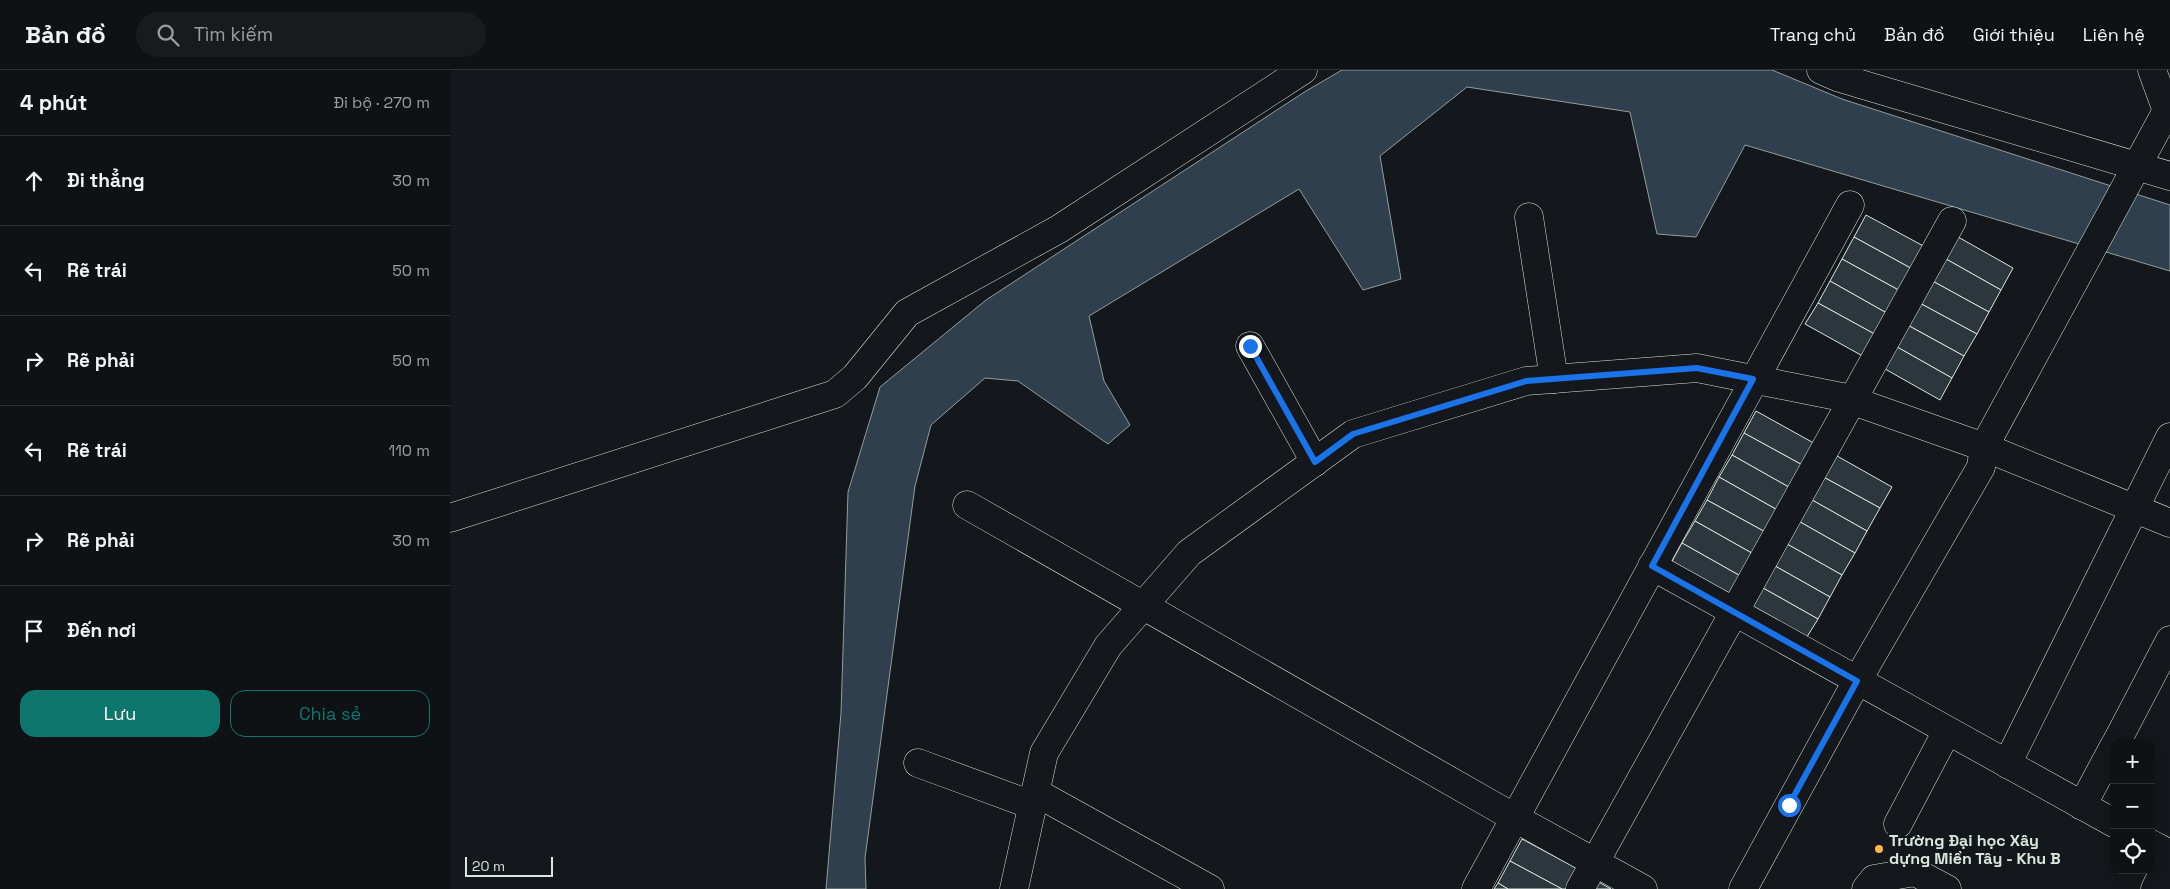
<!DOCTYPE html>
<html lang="vi">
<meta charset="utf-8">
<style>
:root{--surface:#0f1215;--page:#181b1e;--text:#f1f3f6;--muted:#9b9ea0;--line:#2f3234;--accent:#0f766e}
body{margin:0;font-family:"Space Grotesk",sans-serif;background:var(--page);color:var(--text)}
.controls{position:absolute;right:15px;bottom:15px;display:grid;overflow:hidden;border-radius:10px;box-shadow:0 2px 12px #0003}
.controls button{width:45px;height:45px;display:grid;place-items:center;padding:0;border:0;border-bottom:1px solid var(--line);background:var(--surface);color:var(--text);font:25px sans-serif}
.scale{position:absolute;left:15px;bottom:12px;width:88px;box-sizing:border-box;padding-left:5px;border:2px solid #d8e6dc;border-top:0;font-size:14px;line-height:18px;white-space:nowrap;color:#d8e6dc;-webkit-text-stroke:4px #14181c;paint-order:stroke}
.stop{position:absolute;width:15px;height:15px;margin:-11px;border:4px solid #1a73e8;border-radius:50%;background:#fff}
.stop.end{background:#1a73e8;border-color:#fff;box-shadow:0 1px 5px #0008}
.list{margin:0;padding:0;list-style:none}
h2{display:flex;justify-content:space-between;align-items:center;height:65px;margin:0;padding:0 20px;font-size:21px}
h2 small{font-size:16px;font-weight:400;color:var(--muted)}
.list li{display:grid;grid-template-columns:32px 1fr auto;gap:15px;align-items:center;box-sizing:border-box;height:90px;padding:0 20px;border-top:1px solid var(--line)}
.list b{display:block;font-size:19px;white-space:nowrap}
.list em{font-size:16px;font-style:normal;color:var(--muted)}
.actions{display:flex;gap:10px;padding:15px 20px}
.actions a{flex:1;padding:11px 0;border:1px solid var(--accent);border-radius:15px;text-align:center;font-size:18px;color:var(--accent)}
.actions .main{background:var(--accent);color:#fff}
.icon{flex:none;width:28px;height:28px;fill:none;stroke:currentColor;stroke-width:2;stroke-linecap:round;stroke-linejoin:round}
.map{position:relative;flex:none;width:1720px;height:819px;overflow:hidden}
header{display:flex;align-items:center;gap:30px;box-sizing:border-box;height:70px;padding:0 25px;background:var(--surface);border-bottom:1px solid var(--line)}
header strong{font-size:24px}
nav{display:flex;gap:28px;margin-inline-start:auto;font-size:18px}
.search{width:350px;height:45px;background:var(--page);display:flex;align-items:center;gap:12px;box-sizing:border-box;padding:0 18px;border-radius:28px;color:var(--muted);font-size:19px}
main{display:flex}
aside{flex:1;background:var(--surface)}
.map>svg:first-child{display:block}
</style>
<header>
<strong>Bản đồ</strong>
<div class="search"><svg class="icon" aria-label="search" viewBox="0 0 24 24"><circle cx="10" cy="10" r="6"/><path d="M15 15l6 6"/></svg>Tìm kiếm</div>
<nav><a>Trang chủ</a><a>Bản đồ</a><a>Giới thiệu</a><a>Liên hệ</a></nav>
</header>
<main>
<aside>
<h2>4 phút<small>Đi bộ · 270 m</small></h2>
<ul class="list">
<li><svg class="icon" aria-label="ahead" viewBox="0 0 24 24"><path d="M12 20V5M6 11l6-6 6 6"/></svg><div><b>Đi thẳng</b></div><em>30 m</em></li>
<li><svg class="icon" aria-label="left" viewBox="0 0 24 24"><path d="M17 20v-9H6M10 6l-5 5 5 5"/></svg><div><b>Rẽ trái</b></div><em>50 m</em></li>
<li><svg class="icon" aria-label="right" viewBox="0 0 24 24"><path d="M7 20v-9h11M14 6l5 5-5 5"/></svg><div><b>Rẽ phải</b></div><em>50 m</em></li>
<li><svg class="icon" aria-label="left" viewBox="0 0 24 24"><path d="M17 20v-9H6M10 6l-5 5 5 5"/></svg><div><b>Rẽ trái</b></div><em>110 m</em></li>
<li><svg class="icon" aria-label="right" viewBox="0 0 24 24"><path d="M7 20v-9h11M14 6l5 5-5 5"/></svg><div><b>Rẽ phải</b></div><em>30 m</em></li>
<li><svg class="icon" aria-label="arrive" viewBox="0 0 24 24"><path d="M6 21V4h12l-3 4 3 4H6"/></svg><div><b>Đến nơi</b></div></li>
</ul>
<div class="actions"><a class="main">Lưu</a><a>Chia sẻ</a></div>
</aside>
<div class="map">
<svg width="1720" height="819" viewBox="0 0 1720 819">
<rect width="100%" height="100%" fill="#14181c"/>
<!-- water -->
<polygon fill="#2f3f4d" stroke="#939e99" points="892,0 1322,0 1392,29 1720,135 1720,201 1295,75 1246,167 1207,164 1180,42 1017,17 930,86 951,209 913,220 849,119 639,246 654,311 680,355 658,374 568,311 535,308 481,355 465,416 415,788 416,819 376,819 391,643 398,422 430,317 536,230 856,21"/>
<!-- building -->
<g fill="#2c363c" stroke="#d8e6dc">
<polygon points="1416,145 1479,179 1466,201 1404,167"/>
<polygon points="1501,163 1563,198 1551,220 1489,185"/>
<polygon points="1404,167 1466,201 1454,223 1392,189"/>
<polygon points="1489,185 1551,220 1539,242 1477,208"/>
<polygon points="1392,189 1454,223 1442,246 1380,211"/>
<polygon points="1477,208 1539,242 1527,264 1464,230"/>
<polygon points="1380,211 1442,246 1430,267 1368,233"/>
<polygon points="1464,230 1527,264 1514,286 1452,252"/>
<polygon points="1368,233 1430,267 1418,289 1355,254"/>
<polygon points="1452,252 1514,286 1502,308 1440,273"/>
<polygon points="1440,273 1502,308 1490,330 1428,295"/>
<polygon points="1306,341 1369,376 1356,397 1294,363"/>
<polygon points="1294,363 1356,397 1344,420 1282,385"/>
<polygon points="1380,382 1442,417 1430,438 1368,404"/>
<polygon points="1282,385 1344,420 1331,442 1269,407"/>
<polygon points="1368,404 1430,438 1417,461 1355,426"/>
<polygon points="1269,407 1331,442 1319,464 1257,430"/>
<polygon points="1355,426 1417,461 1405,483 1343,448"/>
<polygon points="1257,430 1319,464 1307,486 1245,451"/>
<polygon points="1343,448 1405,483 1392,505 1330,470"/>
<polygon points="1245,451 1307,486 1294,508 1232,473"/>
<polygon points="1330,470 1392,505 1380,527 1318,492"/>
<polygon points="1232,473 1294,508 1282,530 1220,495"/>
<polygon points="1318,492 1380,527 1368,549 1306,514"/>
<polygon points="1306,514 1368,549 1355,570 1293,536"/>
<polygon points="1072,769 1135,803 1126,819 1112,819 1060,791"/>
<polygon points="1060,791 1112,819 1058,819 1048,813"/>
<polygon points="1145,810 1161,819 1140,819"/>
<polygon points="1048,813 1058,819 1044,819"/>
</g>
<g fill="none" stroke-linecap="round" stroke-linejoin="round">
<!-- minor casing -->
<g stroke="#d8e6dc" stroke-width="29">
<g id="minor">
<polyline points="1371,0 1387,7 1720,106"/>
<polyline points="1702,0 1717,41"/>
<polyline points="1079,147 1104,309"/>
<polyline points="800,276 865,392"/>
<polyline points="517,435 1065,748 1193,819"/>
<polyline points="0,448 385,324 405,307 457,243 609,159 853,0"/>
<polyline points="1202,496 1664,753"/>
<polyline points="1666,673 1720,570"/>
<polyline points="468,693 582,735"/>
<polyline points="1557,694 1720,367"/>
<polyline points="585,722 760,819"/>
<polyline points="1632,736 1664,676"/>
<polyline points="1448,754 1497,661"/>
<polyline points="1701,774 1720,784"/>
<polyline points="564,819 594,683 658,576 739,483 903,364 1076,311 1247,298 1392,327 1534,377 1720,453"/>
<polyline points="1026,819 1400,135"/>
<polyline points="1130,819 1502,151"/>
<polyline points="1293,819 1407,611 1531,397 1534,377 1720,35"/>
<polyline points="1416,819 1424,809 1465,802 1497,819"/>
<polyline points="1705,819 1720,789"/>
</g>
</g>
<!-- minor -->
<use href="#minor" stroke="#14181c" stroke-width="28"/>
</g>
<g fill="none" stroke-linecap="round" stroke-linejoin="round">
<!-- route -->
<polyline stroke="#1a73e8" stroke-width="6" points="800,276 865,392 903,364 1076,311 1247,298 1303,309 1202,496 1407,611 1339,735"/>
</g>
<!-- markers -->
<circle fill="#ffb74d" stroke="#14181c" stroke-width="2" cx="1429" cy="779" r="5"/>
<g text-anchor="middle" stroke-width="4" stroke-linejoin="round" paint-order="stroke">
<!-- poi labels -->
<g font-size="16" font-weight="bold" fill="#d8e6dc" stroke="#14181c" text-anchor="start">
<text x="1439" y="776">Trường Đại học Xây<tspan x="1439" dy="18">dựng Miền Tây - Khu B</tspan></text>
</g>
</g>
</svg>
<div class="controls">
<button>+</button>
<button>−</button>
<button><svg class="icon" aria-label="locate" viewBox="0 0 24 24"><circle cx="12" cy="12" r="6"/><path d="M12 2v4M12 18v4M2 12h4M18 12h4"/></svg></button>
</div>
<div class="scale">20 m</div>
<div class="stop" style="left:1339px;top:735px"></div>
<div class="stop end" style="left:800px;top:276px"></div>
</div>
</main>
